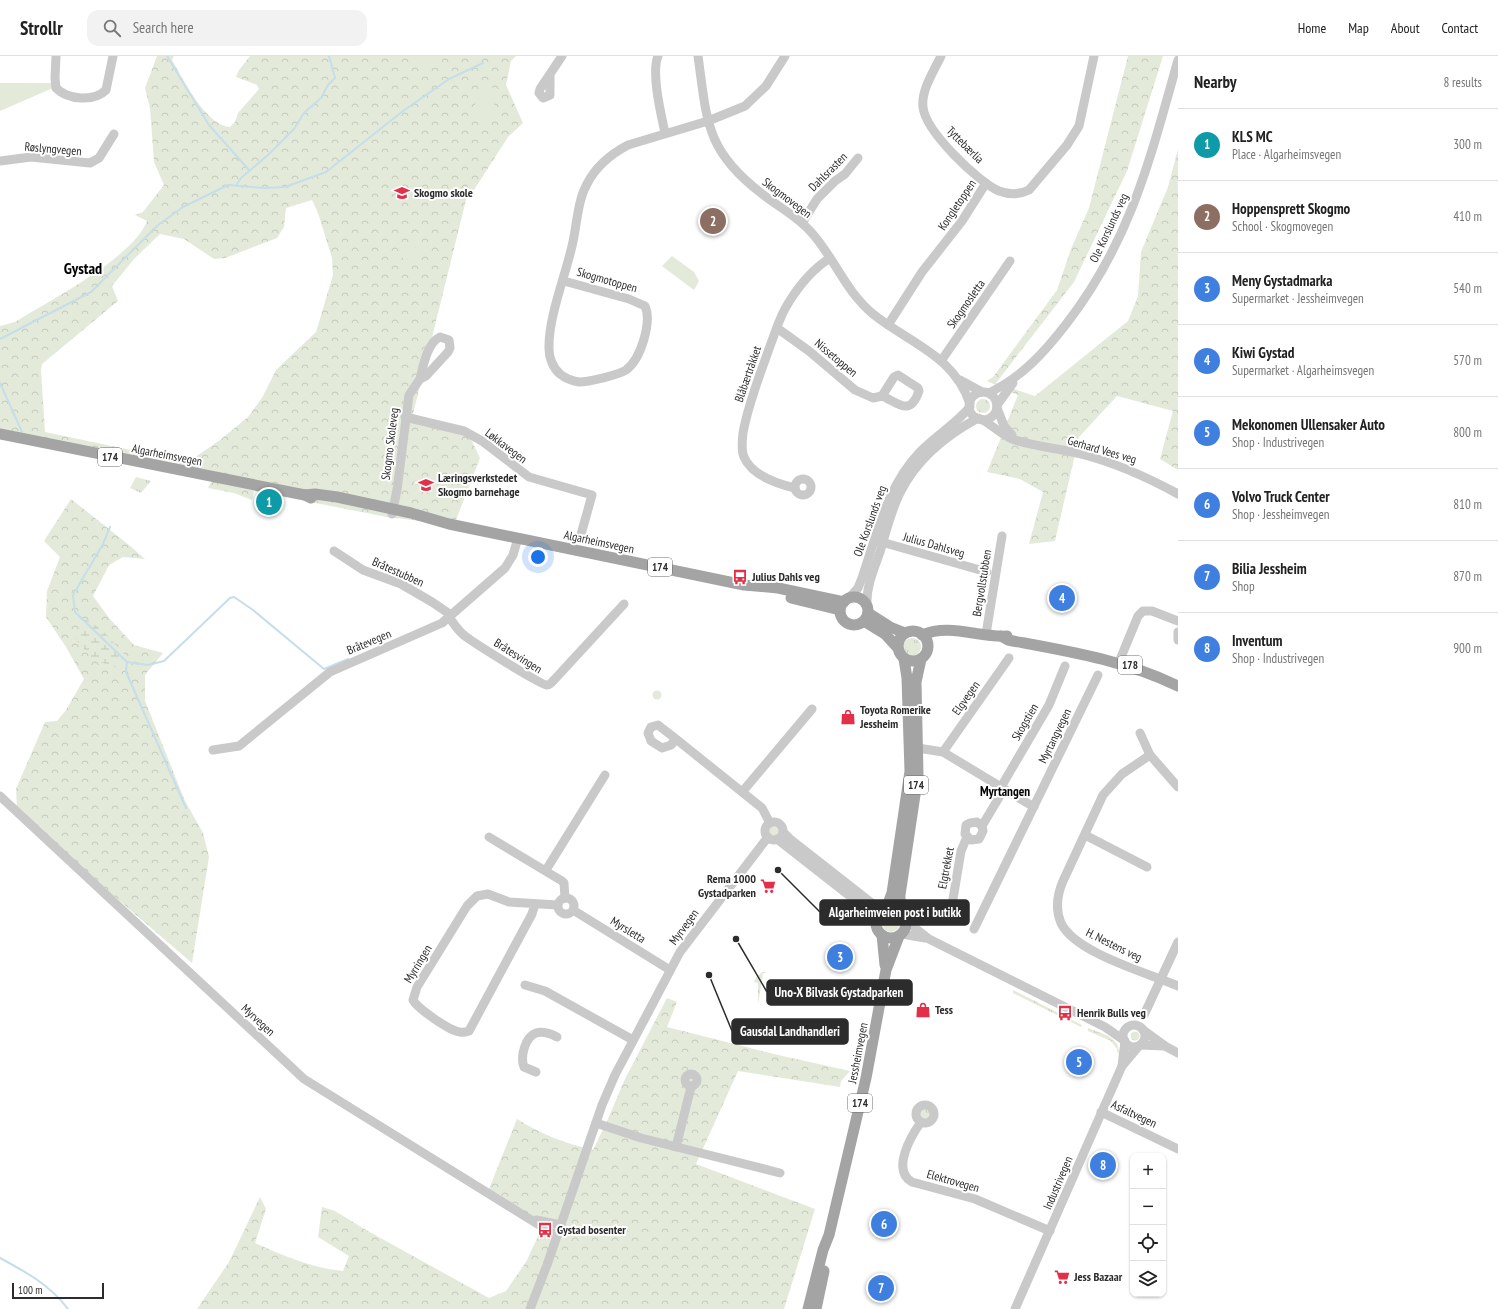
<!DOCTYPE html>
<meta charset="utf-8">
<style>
:root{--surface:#fff;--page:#f2f2f2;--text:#222;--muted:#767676;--line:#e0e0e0;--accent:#e32f47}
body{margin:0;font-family:"PT Sans Narrow",sans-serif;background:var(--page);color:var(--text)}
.controls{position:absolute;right:12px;bottom:12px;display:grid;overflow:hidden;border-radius:8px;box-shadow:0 1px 3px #0004}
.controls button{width:36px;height:36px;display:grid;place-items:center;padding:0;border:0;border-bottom:1px solid var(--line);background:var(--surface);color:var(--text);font:20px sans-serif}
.scale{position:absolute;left:12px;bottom:10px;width:92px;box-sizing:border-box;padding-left:4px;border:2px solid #2c2c2c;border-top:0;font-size:11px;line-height:14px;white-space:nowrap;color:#2c2c2c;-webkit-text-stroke:3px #fff;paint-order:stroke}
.you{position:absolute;left:538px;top:501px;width:14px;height:14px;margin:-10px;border:3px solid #fff;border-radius:50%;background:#1a73e8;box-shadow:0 0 0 6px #1a73e833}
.badge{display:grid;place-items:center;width:26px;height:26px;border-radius:50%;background:var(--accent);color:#fff;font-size:13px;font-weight:700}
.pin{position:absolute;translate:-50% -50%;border:2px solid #fff;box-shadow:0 1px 4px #0006}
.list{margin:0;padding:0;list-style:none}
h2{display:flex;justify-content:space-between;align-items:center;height:52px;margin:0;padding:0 16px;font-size:17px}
h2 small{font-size:13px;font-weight:400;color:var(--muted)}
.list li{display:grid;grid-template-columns:26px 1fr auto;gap:12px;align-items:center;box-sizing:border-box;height:72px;padding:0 16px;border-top:1px solid var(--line)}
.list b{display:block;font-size:15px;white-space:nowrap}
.list p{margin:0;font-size:13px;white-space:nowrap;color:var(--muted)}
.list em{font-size:13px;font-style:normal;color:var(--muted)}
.icon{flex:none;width:22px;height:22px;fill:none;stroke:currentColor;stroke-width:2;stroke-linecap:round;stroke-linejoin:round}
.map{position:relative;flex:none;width:1178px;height:1253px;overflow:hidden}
header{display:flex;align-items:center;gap:24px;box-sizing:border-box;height:56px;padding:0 20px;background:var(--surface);border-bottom:1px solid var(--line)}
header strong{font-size:19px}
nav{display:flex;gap:22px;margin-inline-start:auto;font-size:14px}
.search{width:280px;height:36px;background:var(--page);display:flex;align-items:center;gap:10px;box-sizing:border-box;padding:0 14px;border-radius:12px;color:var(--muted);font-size:15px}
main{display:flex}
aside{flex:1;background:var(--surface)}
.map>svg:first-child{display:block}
</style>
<header>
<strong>Strollr</strong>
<div class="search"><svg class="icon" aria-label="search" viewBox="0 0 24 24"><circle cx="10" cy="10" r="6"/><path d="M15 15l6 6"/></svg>Search here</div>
<nav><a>Home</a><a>Map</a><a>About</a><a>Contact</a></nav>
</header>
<main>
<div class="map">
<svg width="1178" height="1253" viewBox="0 0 1178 1253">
<defs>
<pattern id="grass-tufts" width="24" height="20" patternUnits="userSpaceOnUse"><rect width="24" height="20" fill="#e3eada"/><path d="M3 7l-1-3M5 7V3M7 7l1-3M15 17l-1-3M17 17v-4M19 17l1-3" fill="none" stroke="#c3c9bb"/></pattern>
<pattern id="forest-crowns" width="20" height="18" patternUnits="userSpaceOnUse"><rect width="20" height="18" fill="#e3eada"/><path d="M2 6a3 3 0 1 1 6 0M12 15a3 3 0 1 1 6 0" fill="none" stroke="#c3c9bb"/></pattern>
<pattern id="wetland-marsh" width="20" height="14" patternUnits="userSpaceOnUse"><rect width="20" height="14" fill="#e3eada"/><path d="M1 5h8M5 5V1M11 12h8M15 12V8" fill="none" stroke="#c3c9bb"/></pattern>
</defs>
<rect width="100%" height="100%" fill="#fff"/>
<!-- grass -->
<g fill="url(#grass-tufts)">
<circle cx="983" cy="350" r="7"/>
<polygon points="136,421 151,425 141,437 130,432"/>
<circle cx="912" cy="591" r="9"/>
<circle cx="657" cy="639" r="4.5"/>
<circle cx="774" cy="775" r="4.5"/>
<circle cx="891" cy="867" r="9"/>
<polygon points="763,916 767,916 763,917 758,948 758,927 754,926 757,920"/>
<polygon points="1013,934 1076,966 1082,969 1081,971 1013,937"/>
<path d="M1088 972C1100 977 1123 982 1118 999L1117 993 1111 985 1088 975Z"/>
<circle cx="1135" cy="980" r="4.5"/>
<circle cx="925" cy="1058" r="5"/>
</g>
<!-- forest -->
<g fill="url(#forest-crowns)" fill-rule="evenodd">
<path d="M157 0H174L172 4C183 23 206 70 230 71L235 66 238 57 259 33 257 29 236 21 239 14 250 0H516L511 5 506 29 523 67 508 81 472 137 468 136 413 358 467 375 480 402 454 469 387 461 254 435 252 444 234 437 208 432 213 423 0 379V270L15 266C50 244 133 202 147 165L135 159 143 156 164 129 154 106 150 52 145 32ZM312 144 318 157 332 202 333 219 316 276 276 314 262 342 248 361 220 384 188 406 45 376 41 314 42 308 118 245 112 230 134 203 160 178 184 183 214 203 225 202 277 182 284 171 286 152Z"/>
<polygon points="1128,0 1163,0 1127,115 1074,226 996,327 1035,340 1128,265 1138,240 1141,196 1168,131 1178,93 1178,414 1160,403 1173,355 1117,340 1079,381 1055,485 1029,488 1043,436 1020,423 987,416 1018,339 987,325 993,321 1057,234 1071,193 1089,152"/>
<polygon points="71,443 129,489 145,503 123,501 109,509 93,540 109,562 134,589 163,597 145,619 145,645 185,745 203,777 209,801 192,907 93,822 17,751 16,733 45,666 57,665 66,654 84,623 66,591 46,561 47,535 60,501 44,485"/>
<path d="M667 942 677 946 667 971 778 999 850 1015 841 1025 840 1031 738 1015 696 1108 815 1153 784 1253H197L229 1206 260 1141 266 1153 255 1187C284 1200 312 1212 343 1215L349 1200 318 1181 322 1151 335 1155 366 1174 489 1242 506 1235 526 1206 541 1174 489 1133 517 1063C545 1080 562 1086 593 1094L608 1063 624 1025Z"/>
</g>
<!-- wetland -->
<polygon fill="url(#wetland-marsh)" points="86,563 103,575 125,599 118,612 94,604 72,579"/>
<!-- park -->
<g fill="#e3eada">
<polygon points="422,0 442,0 442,12 422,11"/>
<polygon points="0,27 52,27 53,32 0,55"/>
<polygon points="482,28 499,34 489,64 472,58"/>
<polygon points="380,96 389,103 379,111 376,109"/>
<polygon points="401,187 420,193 416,206 397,200"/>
<polygon points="672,200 694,216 699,225 694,234 662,210"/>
</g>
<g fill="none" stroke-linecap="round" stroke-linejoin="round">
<!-- stream -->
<g stroke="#c5deea" stroke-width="2">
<polyline points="167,0 209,69 249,114"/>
<polyline points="237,128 241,122 268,99 294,73 304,57 321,42 328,29 335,22 329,0"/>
<polyline points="0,283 91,236 158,169 183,151 228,129 264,132 285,131 326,116 403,55 449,23 483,7"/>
<polyline points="0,327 22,376"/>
<polyline points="110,471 103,488 73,539 75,556 127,606 148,609 164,605 230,542 234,541 253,554 324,613 348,603"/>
<polyline points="127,606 126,616 186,752"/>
<path d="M0 1202C26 1216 50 1229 68 1253"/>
</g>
<!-- minor -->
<g stroke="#c9c9c9" stroke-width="9">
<path d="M56 0 55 22 56 32C68 44 94 46 106 34L113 0"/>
<path d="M658 0C651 17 661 58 665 77"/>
<path d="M698 0C707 64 705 94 761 137 777 150 797 160 811 176 834 201 845 235 873 258 909 287 954 299 970 348"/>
<path d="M941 0C934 15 921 34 923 51 925 75 978 126 999 135 1010 139 1019 139 1029 134L1067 89 1079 70 1094 0"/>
<polyline points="550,19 550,39 543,42 539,37 540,33 562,0"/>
<polyline points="0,105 31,101 90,107 99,102 114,78"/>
<polyline points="802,167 817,143 835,125 845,118 858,102"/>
<path d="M564 225 629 243 645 250C652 266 641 303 626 314 618 319 589 326 579 326 572 325 565 322 560 318 553 312 549 302 549 293 548 262 565 221 572 190 577 170 577 146 587 128 596 110 611 98 628 89L708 65 745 50 766 30 785 0"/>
<polyline points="888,269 922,216 962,165 986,127"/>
<path d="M777 272 809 295 855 334 873 342 882 340C899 347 910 361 919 335L918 332 898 319 894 321 882 340"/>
<polyline points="941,305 1010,205"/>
<polyline points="960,324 982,336"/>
<circle cx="983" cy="350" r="14"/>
<path d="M989 337C1023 320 1044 297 1067 267 1131 184 1150 103 1178 4"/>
<polyline points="997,349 1013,327"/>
<polyline points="997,352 1004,370 1012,379"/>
<polyline points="405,361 464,375 482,385 529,421 592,439 580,482"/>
<path d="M981 363C991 368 1003 380 1012 383 1035 391 1058 392 1081 398 1116 407 1147 421 1178 438"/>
<circle cx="803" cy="431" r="8"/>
<path d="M795 432C778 428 752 420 744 401 741 394 742 385 743 377 748 348 760 319 770 290 776 275 780 259 789 246 800 228 813 213 830 202"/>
<path d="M392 458 397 434 409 339 420 323 426 320 448 296 450 292 449 284 440 281C427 287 423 311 420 323"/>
<polyline points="878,485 987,516"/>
<polyline points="334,495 363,514 401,528 432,546 451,559"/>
<path d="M849 542 858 532 862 522C877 478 887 430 920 396 936 379 955 369 970 351"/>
<path d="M867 549C866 531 874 513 880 496 886 476 891 454 901 435 917 403 947 379 978 362"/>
<path d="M449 561C454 568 458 575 465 580 474 587 541 629 547 629 550 629 552 626 554 624L624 548"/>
<polyline points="1178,576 1178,584"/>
<polyline points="986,578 1002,480"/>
<polyline points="1119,606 1138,560 1143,555 1152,555 1178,565"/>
<polyline points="1140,677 1150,699 1178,731"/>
<polyline points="676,683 658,669 651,671 648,677 651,685 662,692 671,689 676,683 762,752 770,767"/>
<polyline points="918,692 943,696 1034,751"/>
<polyline points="213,694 239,690 330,616 442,567 505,512 513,499 518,482"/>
<polyline points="943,696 1009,602"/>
<path d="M1150 699 1122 718 1103 739 1063 825C1057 839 1055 853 1061 867 1075 897 1148 917 1178 930"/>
<polyline points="1001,731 1049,649 1065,610"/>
<polyline points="743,735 812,653"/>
<polyline points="0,740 304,1023 557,1180"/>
<circle cx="774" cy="775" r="9"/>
<polyline points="982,770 977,766 970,767 966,769 965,778 971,784 979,783 983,775 982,770 1004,733"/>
<polyline points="783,776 790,783 882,855"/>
<polyline points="1085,779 1147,811"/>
<polyline points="489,781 562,825 564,827 565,842"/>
<polyline points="777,783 865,852 876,865"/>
<polyline points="546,814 605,719"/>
<circle cx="566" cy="850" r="8"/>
<path d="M535 848 532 858 469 975C466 976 463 977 460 976 450 975 418 953 413 944L417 931 467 850 477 840 488 838 509 846 557 849"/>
<polyline points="952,849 961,795 967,781"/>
<polyline points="573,854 670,914"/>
<polyline points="906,865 929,883 1105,971 1125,985 1122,1010 1138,991"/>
<polyline points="974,873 1098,619"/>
<polyline points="902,878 925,882"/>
<polyline points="525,929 545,935 633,984"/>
<polyline points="1144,959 1178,886"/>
<circle cx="1134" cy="980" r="11"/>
<polyline points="1143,974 1165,990 1178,997"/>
<polyline points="1140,989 1165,990"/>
<path d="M536 1016 524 1011C520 1001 525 981 536 977 543 975 551 978 557 981"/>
<circle cx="691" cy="1024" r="6"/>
<circle cx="925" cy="1058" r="9"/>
<polyline points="1101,1056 1178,1093"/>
<path d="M921 1066C911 1080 891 1114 912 1126L975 1143 1050 1175"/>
<polyline points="596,1067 641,1082 780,1117"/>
<polyline points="676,1091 691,1031"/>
<polyline points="536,1164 561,1169"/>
<polyline points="530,1253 547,1209 602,1049 615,1019 680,896 768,781"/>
<polyline points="1015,1253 1122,1010"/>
</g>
<!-- major -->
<g stroke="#a4a4a4" stroke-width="11">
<polyline points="0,378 305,439 311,442"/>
<polyline points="305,439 315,438 337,441 411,457 449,468 744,529 778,532 844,546"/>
<circle cx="854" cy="555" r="14"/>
<polyline points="791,542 840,554"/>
<polyline points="868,557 890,571 905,577"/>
<polyline points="864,565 885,578 897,591"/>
<circle cx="913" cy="590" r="15"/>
<path d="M922 579C950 567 979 582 1007 580"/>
<path d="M1001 580 1008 584C1067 595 1124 604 1178 630"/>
<circle cx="891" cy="867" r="15"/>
<polyline points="886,853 892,837 910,715 907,622 904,603"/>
<polyline points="900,855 900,839 918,719 916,626 921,603"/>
<polyline points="882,879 885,909"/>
<polyline points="808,1253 823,1194 829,1179 866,1022 886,914 899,880"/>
<polyline points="816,1253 824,1215"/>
</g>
</g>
<!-- icons -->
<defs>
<g id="school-bare" transform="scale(1.2)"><path d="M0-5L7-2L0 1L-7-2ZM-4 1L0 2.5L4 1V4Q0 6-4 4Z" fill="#e32f47" stroke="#fff" stroke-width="2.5" paint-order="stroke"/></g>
<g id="bus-bare" transform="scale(1.2)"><path d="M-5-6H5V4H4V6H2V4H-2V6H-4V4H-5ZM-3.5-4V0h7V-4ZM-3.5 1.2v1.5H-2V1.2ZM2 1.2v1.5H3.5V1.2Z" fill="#e32f47" stroke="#fff" stroke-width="2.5" paint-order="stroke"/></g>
<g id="shop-bare" transform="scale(1.2)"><path d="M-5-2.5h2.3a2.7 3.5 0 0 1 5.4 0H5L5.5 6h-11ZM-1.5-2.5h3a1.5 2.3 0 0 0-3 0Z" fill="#e32f47" stroke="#fff" stroke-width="2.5" paint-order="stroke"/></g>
<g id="supermarket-bare" transform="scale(1.2)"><path d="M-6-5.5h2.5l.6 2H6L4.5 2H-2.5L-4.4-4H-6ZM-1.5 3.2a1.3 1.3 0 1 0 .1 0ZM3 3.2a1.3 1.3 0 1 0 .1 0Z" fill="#e32f47" stroke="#fff" stroke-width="2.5" paint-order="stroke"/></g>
</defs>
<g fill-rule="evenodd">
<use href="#school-bare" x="402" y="137"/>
<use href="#school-bare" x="426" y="429"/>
<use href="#bus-bare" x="740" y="521"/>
<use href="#shop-bare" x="848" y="661"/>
<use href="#supermarket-bare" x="768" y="830"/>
<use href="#shop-bare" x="923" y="954"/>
<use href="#bus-bare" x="1065" y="957"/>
<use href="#bus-bare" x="545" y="1174"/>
<use href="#supermarket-bare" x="1062" y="1221"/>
</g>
<g text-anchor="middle" stroke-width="4" stroke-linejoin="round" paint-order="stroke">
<!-- shield labels -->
<g fill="#fff" stroke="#6b6b6b" stroke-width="1">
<rect x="98" y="392" width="24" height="18" rx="3"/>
<rect x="648" y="502" width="24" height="18" rx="3"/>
<rect x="1118" y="600" width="24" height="18" rx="3"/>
<rect x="904" y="720" width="24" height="18" rx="3"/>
<rect x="848" y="1038" width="24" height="18" rx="3"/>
</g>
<g font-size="11" font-weight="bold" fill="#2c2c2c">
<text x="110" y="405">174</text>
<text x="660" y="515">174</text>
<text x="1130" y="613">178</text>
<text x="916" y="733">174</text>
<text x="860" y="1051">174</text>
</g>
<!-- street labels -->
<g font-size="12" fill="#2c2c2c" stroke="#fff">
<text transform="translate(965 89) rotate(45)" y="4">Tyttebærlia</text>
<text transform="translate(53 93) rotate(5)" y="4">Røslyngvegen</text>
<text transform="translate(828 116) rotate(-45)" y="4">Dahlsrasten</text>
<text transform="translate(787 142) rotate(37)" y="4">Skogmovegen</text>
<text transform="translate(957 149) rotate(-56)" y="4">Kongletoppen</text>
<text transform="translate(1109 172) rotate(-65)" y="4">Ole Korslunds veg</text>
<text transform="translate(607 224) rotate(16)" y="4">Skogmotoppen</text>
<text transform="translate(966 248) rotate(-55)" y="4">Skogmosletta</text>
<text transform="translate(836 302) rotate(40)" y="4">Nissetoppen</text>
<text transform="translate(748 318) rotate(-71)" y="4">Blåbærtråkket</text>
<text transform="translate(390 388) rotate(-83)" y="4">Skogmo Skoleveg</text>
<text transform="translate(506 390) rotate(37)" y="4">Løkkavegen</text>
<text transform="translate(1102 394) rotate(16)" y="4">Gerhard Vees veg</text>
<text transform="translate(167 399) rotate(11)" y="4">Algarheimsvegen</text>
<text transform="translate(870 465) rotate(-70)" y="4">Ole Korslunds veg</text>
<text transform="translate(599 486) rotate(12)" y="4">Algarheimsvegen</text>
<text transform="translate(934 489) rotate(16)" y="4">Julius Dahlsveg</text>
<text transform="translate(398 516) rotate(24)" y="4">Bråtestubben</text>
<text transform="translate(982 527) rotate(-81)" y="4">Bergvollstubben</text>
<text transform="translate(369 586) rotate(-23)" y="4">Bråtevegen</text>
<text transform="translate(518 600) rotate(32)" y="4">Bråtesvingen</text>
<text transform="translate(966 642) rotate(-55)" y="4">Elgvegen</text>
<text transform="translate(1025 666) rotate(-60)" y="4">Skogstien</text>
<text transform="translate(1055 680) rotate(-64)" y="4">Myrtangvegen</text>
<text transform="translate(946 812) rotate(-79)" y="4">Elgtrekket</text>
<text transform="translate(684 871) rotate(-54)" y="4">Myrvegen</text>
<text transform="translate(628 874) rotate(32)" y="4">Myrsletta</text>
<text transform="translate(1114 889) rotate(26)" y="4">H. Nestens veg</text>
<text transform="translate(418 908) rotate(-59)" y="4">Myrringen</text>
<text transform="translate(258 964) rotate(43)" y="4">Myrvegen</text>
<text transform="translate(858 997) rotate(-79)" y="4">Jessheimvegen</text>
<text transform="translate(1134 1058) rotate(25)" y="4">Asfaltvegen</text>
<text transform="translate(953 1125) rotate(16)" y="4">Elektrovegen</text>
<text transform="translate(1058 1127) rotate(-67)" y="4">Industrivegen</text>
</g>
<!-- poi labels -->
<g font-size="12" font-weight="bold" fill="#2c2c2c" stroke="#fff" text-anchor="start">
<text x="414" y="141">Skogmo skole</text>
<text x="438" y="426">Læringsverkstedet<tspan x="438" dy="14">Skogmo barnehage</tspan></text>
<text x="752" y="525">Julius Dahls veg</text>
<text x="860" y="658">Toyota Romerike<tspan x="860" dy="14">Jessheim</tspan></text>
<text x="756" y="827" text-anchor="end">Rema 1000<tspan x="756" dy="14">Gystadparken</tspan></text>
<text x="935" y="958">Tess</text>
<text x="1077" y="961">Henrik Bulls veg</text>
<text x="557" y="1178">Gystad bosenter</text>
<text x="1074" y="1225">Jess Bazaar</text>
</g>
<!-- neighbourhood labels -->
<g font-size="13" font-weight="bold" fill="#000" stroke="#fff">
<text x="1005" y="740">Myrtangen</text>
</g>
<!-- district labels -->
<g font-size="16" font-weight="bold" fill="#000" stroke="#fff">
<text x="83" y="218">Gystad</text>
</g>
</g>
<!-- callouts -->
<path fill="none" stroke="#2c2c2c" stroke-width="1.5" d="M778 814L820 856M736 883L767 936M709 919L732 975"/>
<g fill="#2c2c2c" stroke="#fff" stroke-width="1.5">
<circle cx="778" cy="814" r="4"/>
<circle cx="736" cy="883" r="4"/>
<circle cx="709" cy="919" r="4"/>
</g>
<g fill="#2c2c2c" stroke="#2c2c2c" stroke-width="1.5">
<rect x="820" y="844" width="149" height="25" rx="4"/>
<rect x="767" y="924" width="145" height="25" rx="4"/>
<rect x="732" y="963" width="116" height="25" rx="4"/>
</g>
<g font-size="13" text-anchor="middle" font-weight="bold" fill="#fff">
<text x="895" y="861">Algarheimveien post i butikk</text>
<text x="839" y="941">Uno-X Bilvask Gystadparken</text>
<text x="790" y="980">Gausdal Landhandleri</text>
</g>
</svg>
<div class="controls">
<button>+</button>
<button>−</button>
<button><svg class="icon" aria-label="locate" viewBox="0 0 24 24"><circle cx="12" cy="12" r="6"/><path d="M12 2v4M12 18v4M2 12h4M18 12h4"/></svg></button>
<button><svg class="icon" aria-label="layers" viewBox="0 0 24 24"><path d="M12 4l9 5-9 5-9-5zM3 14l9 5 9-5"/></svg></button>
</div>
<div class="scale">100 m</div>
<div class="you"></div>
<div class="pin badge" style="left:269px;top:446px;background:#0f9aa8">1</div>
<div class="pin badge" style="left:713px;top:165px;background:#8d6e63">2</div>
<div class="pin badge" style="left:840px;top:901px;background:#3f7fe0">3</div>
<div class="pin badge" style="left:1062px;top:542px;background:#3f7fe0">4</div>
<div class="pin badge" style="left:1079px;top:1006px;background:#3f7fe0">5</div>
<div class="pin badge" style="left:884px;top:1168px;background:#3f7fe0">6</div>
<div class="pin badge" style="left:881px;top:1232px;background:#3f7fe0">7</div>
<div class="pin badge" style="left:1103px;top:1109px;background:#3f7fe0">8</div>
</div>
<aside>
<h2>Nearby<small>8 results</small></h2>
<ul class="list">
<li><span class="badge" style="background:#0f9aa8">1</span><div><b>KLS MC</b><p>Place · Algarheimsvegen</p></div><em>300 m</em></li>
<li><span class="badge" style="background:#8d6e63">2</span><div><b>Hoppensprett Skogmo</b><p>School · Skogmovegen</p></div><em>410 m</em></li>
<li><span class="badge" style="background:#3f7fe0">3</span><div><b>Meny Gystadmarka</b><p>Supermarket · Jessheimvegen</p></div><em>540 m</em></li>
<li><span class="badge" style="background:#3f7fe0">4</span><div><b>Kiwi Gystad</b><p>Supermarket · Algarheimsvegen</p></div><em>570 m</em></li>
<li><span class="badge" style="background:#3f7fe0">5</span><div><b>Mekonomen Ullensaker Auto</b><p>Shop · Industrivegen</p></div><em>800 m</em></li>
<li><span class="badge" style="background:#3f7fe0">6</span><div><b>Volvo Truck Center</b><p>Shop · Jessheimvegen</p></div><em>810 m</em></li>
<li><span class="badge" style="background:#3f7fe0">7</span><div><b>Bilia Jessheim</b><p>Shop</p></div><em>870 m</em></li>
<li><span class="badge" style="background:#3f7fe0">8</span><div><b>Inventum</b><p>Shop · Industrivegen</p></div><em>900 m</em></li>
</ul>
</aside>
</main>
